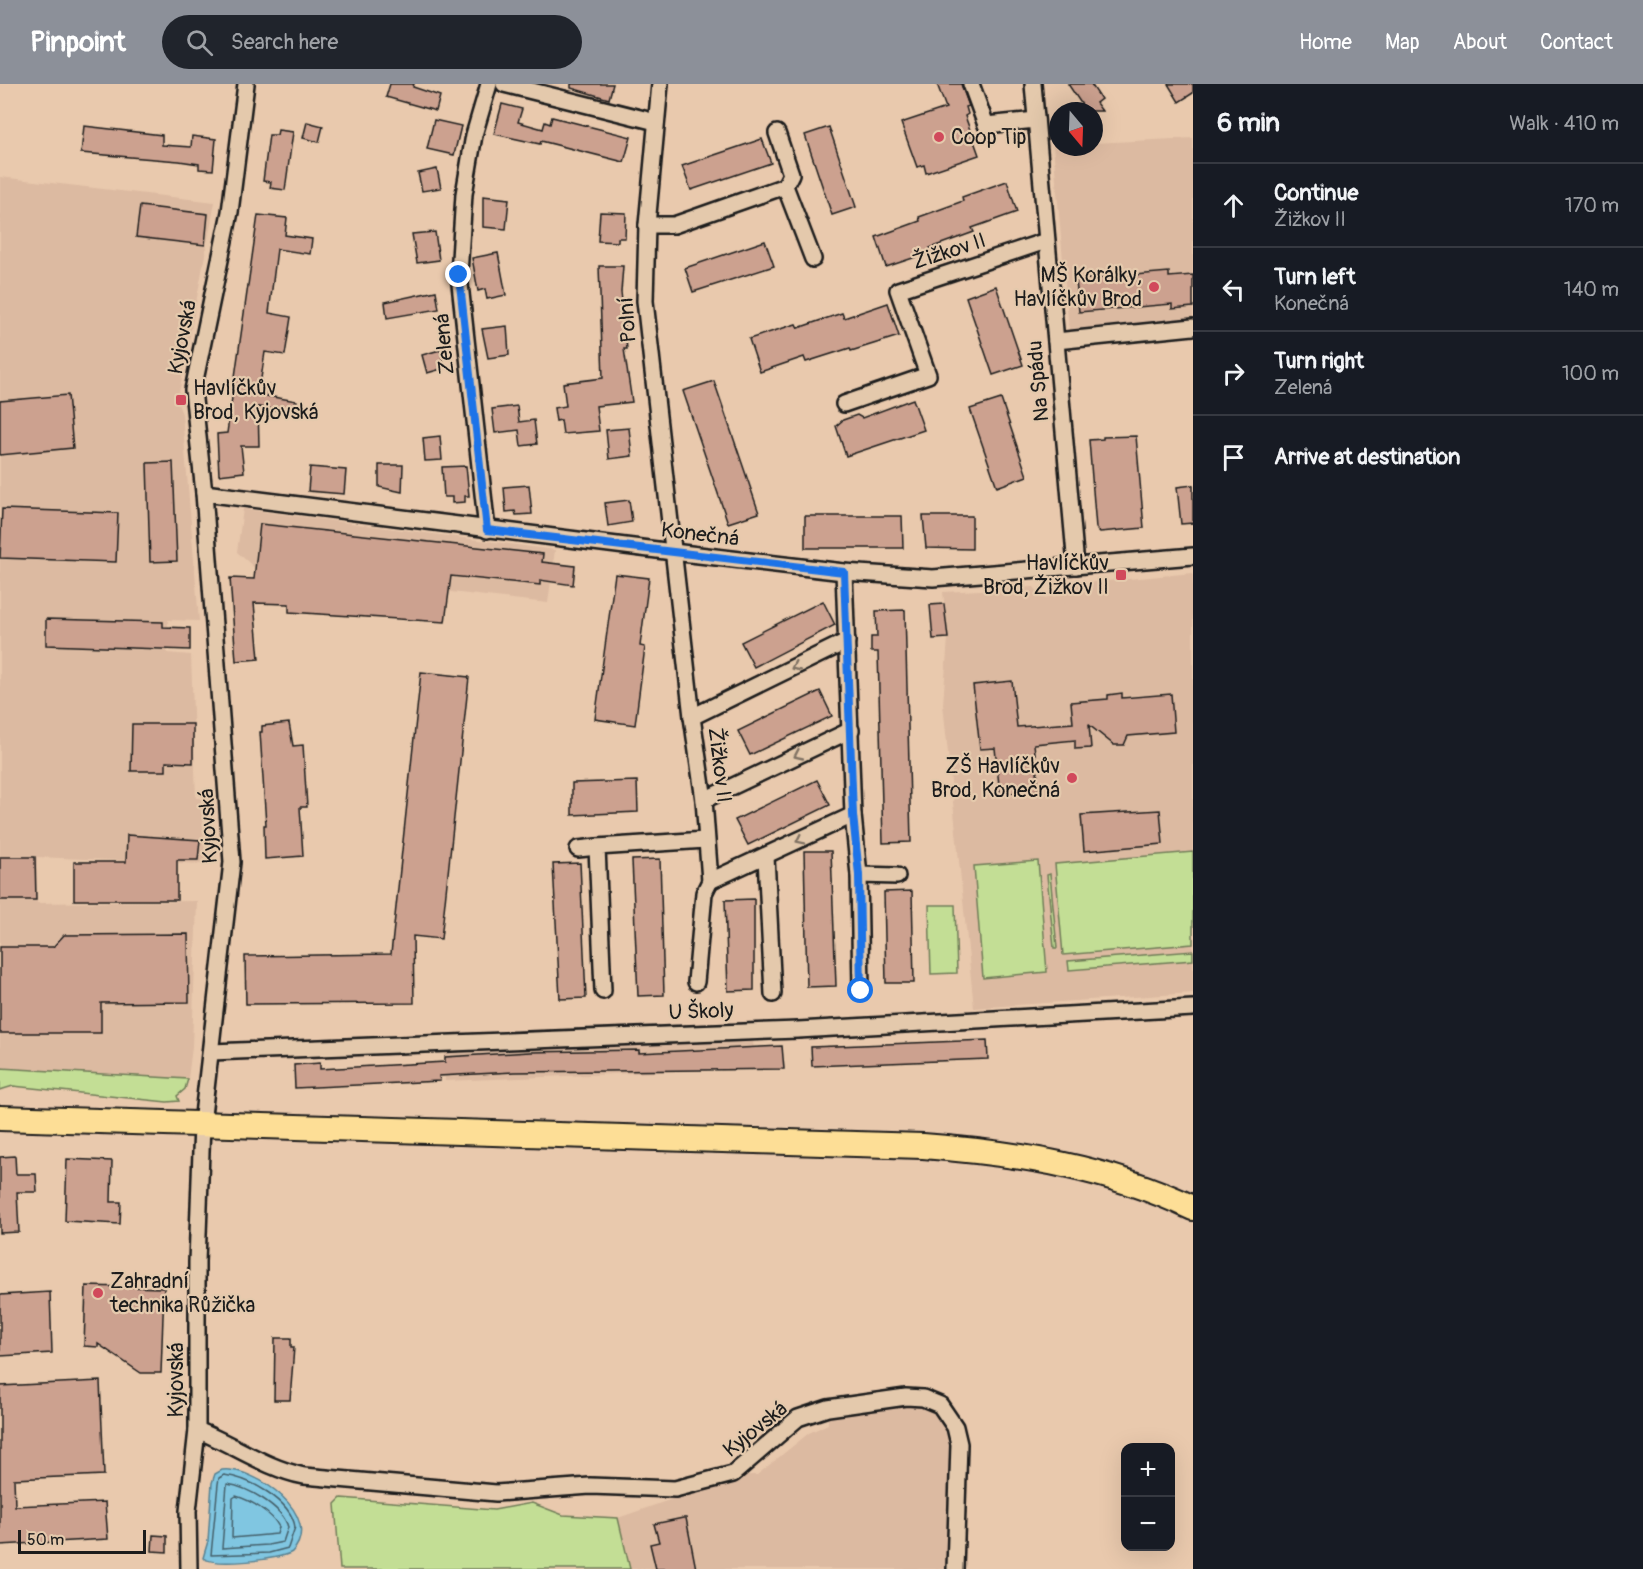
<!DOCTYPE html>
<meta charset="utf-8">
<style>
:root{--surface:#171b24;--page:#20242c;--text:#f1f3f6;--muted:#9ea1a6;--line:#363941;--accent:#8c9099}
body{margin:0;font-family:Pangolin,sans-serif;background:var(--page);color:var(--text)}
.controls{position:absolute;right:18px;bottom:18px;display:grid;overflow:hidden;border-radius:12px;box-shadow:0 6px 24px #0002}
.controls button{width:54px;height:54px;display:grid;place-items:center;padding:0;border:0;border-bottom:2px solid var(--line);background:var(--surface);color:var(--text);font:30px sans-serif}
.compass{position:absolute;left:1049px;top:18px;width:54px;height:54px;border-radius:50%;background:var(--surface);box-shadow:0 6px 24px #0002;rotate:161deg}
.scale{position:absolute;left:18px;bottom:15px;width:128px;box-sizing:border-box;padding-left:6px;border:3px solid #1c1c1c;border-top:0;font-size:16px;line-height:21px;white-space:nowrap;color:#1c1c1c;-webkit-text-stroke:4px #e4c9ac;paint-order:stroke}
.stop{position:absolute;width:18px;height:18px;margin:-14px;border:4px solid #1a73e8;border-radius:50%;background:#fff}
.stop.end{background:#1a73e8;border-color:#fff;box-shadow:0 2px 6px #0008}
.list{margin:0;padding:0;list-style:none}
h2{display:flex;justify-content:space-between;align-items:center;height:78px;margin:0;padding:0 24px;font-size:26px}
h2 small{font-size:20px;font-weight:400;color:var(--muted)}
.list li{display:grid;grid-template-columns:39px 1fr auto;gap:18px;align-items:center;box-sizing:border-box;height:84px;padding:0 24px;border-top:2px solid var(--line)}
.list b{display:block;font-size:22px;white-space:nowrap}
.list p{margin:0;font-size:20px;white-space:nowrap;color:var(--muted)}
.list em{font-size:20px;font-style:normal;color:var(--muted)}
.icon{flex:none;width:33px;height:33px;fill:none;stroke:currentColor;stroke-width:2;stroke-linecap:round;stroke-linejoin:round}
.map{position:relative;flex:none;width:1193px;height:1485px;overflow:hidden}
header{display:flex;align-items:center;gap:36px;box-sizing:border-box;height:84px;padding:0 30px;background:var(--accent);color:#fff}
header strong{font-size:28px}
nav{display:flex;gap:33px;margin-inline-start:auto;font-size:21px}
.search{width:420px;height:54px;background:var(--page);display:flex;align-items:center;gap:15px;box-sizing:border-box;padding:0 21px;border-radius:33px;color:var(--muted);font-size:22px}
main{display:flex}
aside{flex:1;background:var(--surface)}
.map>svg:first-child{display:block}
</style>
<header>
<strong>Pinpoint</strong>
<div class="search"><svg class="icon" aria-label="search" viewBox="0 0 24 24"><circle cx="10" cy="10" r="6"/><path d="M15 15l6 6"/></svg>Search here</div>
<nav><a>Home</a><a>Map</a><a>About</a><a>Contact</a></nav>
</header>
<main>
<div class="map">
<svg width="1193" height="1485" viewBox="0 0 1193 1485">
<rect width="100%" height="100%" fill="#e9c9ad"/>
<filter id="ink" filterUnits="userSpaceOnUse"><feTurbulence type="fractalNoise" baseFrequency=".0167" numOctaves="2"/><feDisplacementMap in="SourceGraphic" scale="12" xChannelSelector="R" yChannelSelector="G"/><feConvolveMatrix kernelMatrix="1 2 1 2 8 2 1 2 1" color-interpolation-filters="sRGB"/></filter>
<g filter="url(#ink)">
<!-- built -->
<g fill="#dcbaa1">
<polygon points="1193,54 1193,233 1069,246 1053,61 1094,63 1094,59"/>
<polygon points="0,93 215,118 180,304 176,315 182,330 199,537 168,536 167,569 191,571 196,714 201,714 206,780 37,773 37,819 197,817 192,963 188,995 0,984"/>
<polygon points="243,425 555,466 548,519 257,486 237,468"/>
<polygon points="1193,489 1193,909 974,924 943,620 948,554 943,508 1034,503 1043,514 1056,512 1064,501"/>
<polygon points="753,954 755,984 445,997 444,967"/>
<polygon points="908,1320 924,1322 941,1332 952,1355 951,1485 630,1485 618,1434 741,1391 757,1391 809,1349 828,1340 828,1334 843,1329"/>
</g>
<!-- green -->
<g fill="#c3de95" stroke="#707d58" stroke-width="1.5">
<polygon points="1193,768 1193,860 1063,871 1055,780"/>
<polygon points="1038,777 1047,888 983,894 974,782"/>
<polygon points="1050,790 1057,864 1054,864 1047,791"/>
<polygon points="929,821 955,821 957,889 931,890"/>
<polygon points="1193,867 1193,876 1069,886 1068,877"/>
<polygon points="0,984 188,995 185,1005 177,1012 179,1017 167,1018 13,1002 0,1006"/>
<polygon points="341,1414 494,1426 532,1419 563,1431 618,1434 630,1485 340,1485 335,1420"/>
</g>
<!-- water -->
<path fill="#80c6e1" stroke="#588292" stroke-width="1.5" d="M222 1386C255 1382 325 1432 292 1468 279 1476 215 1483 203 1474L208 1457 212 1399 215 1390Z"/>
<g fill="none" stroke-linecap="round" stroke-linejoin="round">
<!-- shore -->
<g stroke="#44606b" stroke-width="1.5">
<path d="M224 1391C249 1394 291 1416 295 1443L288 1464 269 1469 211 1471 218 1400 219 1394Z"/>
<path d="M227 1400C247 1403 282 1422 288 1443L283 1458 268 1461 222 1464Z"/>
<path d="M236 1412C250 1416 272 1429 279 1443L277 1450 232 1454 233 1414Z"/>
</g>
</g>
<!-- building -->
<g fill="#cca18f" stroke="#1c1c1c" stroke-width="1.5">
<polygon points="390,0 414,0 413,3 440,12 436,27 386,13"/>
<polygon points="571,0 613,0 609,15 571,4"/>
<polygon points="937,0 961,0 969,22 966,23 968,30 965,32 979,71 926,89 924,81 917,83 901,39 946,24"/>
<polygon points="1068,0 1091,0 1101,15 1096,19 1102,27 1086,27"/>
<polygon points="1168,0 1193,0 1193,9 1179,18"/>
<polygon points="502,20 522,25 518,38 543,45 545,38 550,40 552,33 631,53 624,78 541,57 540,60 494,50"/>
<polygon points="434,36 461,42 454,71 427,65"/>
<polygon points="307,38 323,42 319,58 303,54"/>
<polygon points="84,42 162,51 162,61 191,63 192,52 216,55 213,86 199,85 199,80 179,77 81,69"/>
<polygon points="829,43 856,123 832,131 805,51"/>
<polygon points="278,46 293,48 285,106 270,104 271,98 263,97 269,51 277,51"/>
<polygon points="762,55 771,79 691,106 682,82"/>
<polygon points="437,85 441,104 422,107 418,89"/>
<polygon points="1007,97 1017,128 972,144 974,148 930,164 931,168 886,183 876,153 920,137 919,133 963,117 962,113"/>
<polygon points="483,112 509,115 506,145 483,143"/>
<polygon points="140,122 208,130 205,161 136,153"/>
<polygon points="600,128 626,129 625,154 618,154 618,158 598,157"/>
<polygon points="258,131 287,134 285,151 312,155 310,170 277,165 269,229 291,233 285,271 265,268 260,301 268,301 267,312 297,317 295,329 258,323 259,362 241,362 244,388 219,391 217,350 227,349"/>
<polygon points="435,148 439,176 417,179 412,150"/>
<polygon points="765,157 774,182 693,208 685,184"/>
<polygon points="498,169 506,211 487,215 485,205 478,207 472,174"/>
<polygon points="599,182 623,182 621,208 627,265 624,265 632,318 596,322 599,347 563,350 561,336 556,337 554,324 566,322 563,299 603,294"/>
<polygon points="1169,188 1169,193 1193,191 1193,223 1172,225 1172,220 1079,228 1076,196"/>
<polygon points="996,202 1023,281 993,291 966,213"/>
<polygon points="436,207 439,225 387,234 385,218"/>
<polygon points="888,219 899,252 851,267 850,264 806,278 804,273 760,288 749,255 796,240 798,244 842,229 844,234"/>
<polygon points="507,242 509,271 488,274 482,245"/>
<polygon points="440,266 445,284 427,289 422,271"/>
<polygon points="714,297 759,429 728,439 683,307"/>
<polygon points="68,311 73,364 0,371 0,317"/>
<polygon points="913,315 924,346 846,372 836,342 843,336 857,331 862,334"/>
<polygon points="1001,315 1027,392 997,403 970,325"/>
<polygon points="517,322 519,338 534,336 537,360 521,362 519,346 495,349 492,325"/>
<polygon points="629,344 632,372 609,375 606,346"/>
<polygon points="440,352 442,376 425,377 423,354"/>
<polygon points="1136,352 1144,444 1100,448 1096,444 1089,356 1103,355 1103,353"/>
<polygon points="173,378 177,477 150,478 147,379"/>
<polygon points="379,381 403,381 402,408 379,403"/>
<polygon points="466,382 469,412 465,412 465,418 452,419 452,413 444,413 442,383"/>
<polygon points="310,383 346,386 344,410 308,407"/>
<polygon points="529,401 532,430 516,431 515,427 506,428 504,403"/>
<polygon points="1193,401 1193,439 1181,440 1177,403"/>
<polygon points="629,416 632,438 608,442 605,419"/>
<polygon points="2,425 118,429 116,478 0,474"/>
<polygon points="805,432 902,432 903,464 805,464"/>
<polygon points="923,432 972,432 972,465 926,464"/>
<polygon points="260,440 543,470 542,478 575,482 573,501 540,496 540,501 451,492 445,538 289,528 289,520 254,519 259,575 236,577 230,494 254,495"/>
<polygon points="615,490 649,494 640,562 645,563 635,641 595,635"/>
<polygon points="823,517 835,541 754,583 741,558"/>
<polygon points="944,520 948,554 933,555 930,521"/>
<polygon points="905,526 911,758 883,759 878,568 871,568 871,553 877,553 876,527"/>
<polygon points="46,535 163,538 163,543 190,544 190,566 46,561"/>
<polygon points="421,588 469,593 441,855 413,852 414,919 246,920 245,872 391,870"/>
<polygon points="1012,597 1017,643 1073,639 1071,618 1108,615 1108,611 1122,609 1122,614 1171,610 1174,648 1128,652 1124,661 1114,661 1089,641 1091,664 1075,665 1075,656 1034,660 1039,706 1000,710 995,664 980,665 973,601"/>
<polygon points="820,607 832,632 750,671 738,647"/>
<polygon points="289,639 293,662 303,661 307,723 300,723 303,772 265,775 264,741 266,741 260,648 262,648 262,642"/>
<polygon points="132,640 193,640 193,679 166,678 166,687 131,687"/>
<polygon points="817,696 830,721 748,761 735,736"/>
<polygon points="637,697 638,728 572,731 572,699"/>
<polygon points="1160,726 1163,760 1084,767 1081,731"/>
<polygon points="127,751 200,756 198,776 177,776 177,816 74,816 74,778 126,778"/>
<polygon points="804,767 831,767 836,902 807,903"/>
<polygon points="0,773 35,773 36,816 0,816"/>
<polygon points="660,775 664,911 638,912 632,776"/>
<polygon points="580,779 586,914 560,915 553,780"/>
<polygon points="912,807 914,899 886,899 884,808"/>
<polygon points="754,815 754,906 728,907 725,816"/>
<polygon points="188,850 189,918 101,919 101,949 0,949 0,863 53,863 64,851"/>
<polygon points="987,956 988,975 812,982 811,963"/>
<polygon points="782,962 784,985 514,988 439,992 440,997 295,1004 294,981 320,979 320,985 445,978 445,973 530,968 639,966 639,969"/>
<polygon points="15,1072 16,1090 36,1090 37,1108 17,1108 19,1148 0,1149 0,1073"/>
<polygon points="67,1075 112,1077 111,1118 121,1118 120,1140 65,1137"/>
<polygon points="86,1202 164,1204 161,1289 141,1289 98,1260 98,1263 84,1262"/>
<polygon points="50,1208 52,1269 0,1272 0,1211"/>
<polygon points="275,1254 291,1254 291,1263 294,1263 290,1316 274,1316"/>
<polygon points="100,1297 104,1391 14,1395 15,1422 105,1418 108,1455 0,1461 0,1302"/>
<polygon points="683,1434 686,1434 696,1485 656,1485 650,1460 659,1458 654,1440"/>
<polygon points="153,1451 167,1452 167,1468 152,1467"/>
</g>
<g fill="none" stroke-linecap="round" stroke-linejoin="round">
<!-- minor casing -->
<g stroke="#1c1c1c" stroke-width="20">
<g id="minor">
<polyline points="504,0 656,38"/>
<polyline points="660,0 647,141 645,217 692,633 704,716 710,797 704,809 696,898"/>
<polyline points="971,0 986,41 1036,36"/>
<polyline points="1033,0 1076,482"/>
<polyline points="777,49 791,90 785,102 813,175"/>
<polyline points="647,141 674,141 785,102"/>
<polyline points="1056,257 1193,243"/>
<polyline points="844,320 928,291 898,206 1046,157"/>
<polyline points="204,409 673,468 844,488 933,494 1193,472"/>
<polyline points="487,446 459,191 464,110 474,51 489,0"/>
<polyline points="844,488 853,731 859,791 861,907"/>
<polyline points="692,633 847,557"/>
<polyline points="704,716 851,646"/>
<polyline points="578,765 597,763"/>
<polyline points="766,773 773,910"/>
<polyline points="859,791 897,792"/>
<polyline points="710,797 853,731"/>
<polyline points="603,907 597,763 706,756"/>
<polyline points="211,968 798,946 1193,924"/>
<path d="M197 1346C233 1360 265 1384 304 1392L496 1409 590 1402 675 1405 733 1390 798 1334 828 1324 906 1313 923 1314 940 1321 955 1343 959 1360 955 1485"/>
<polyline points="189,1485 188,1427 197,1346 197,1178 202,1040 232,778 204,409 193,306 230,128 246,0"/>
</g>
</g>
<!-- primary casing -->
<g stroke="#1c1c1c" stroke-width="28">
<path id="primary" d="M0 1034 923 1062C1016 1069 1107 1083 1193 1124"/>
</g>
<!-- minor -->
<use href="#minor" stroke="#e4c9ac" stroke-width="15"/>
<!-- primary -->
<use href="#primary" stroke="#fdde96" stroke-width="24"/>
</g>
<!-- one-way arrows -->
<defs><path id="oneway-chevron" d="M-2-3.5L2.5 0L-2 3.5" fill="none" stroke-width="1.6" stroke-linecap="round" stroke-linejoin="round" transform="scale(1.5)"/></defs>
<g stroke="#807264">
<use href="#oneway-chevron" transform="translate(795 583) rotate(154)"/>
<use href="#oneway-chevron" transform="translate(798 671) rotate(155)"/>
<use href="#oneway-chevron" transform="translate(800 756) rotate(154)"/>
</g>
</g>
<g fill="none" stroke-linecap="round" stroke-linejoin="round" filter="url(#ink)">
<!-- route -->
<polyline stroke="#1a73e8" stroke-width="8" points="459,191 487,446 844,488 853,731 859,791 861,907"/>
</g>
<!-- markers -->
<g fill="#d1495b" stroke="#e4c9ac" stroke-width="2">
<circle cx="939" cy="53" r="6"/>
<circle cx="1154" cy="203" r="6"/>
<rect x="175" y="310" width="12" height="12" rx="3"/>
<rect x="1115" y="485" width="12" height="12" rx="3"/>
<circle cx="1072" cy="694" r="6"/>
<circle cx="98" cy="1209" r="6"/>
</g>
<g text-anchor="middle" stroke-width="4.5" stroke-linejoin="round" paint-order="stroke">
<!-- poi labels -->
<g font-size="21" fill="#1c1c1c" stroke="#e4c9ac" text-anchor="start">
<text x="951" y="60">Coop Tip</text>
<text x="1142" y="198" text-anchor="end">MŠ Korálky,<tspan x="1142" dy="24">Havlíčkův Brod</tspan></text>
<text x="193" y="311">Havlíčkův<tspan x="193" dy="24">Brod, Kyjovská</tspan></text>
<text x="1109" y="486" text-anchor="end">Havlíčkův<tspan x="1109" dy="24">Brod, Žižkov II</tspan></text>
<text x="1060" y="689" text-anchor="end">ZŠ Havlíčkův<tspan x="1060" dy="24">Brod, Konečná</tspan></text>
<text x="110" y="1204">Zahradní<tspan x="110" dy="24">technika Růžička</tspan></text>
</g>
<!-- street labels -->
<g font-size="21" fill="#1c1c1c" stroke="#e4c9ac">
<text transform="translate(949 167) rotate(-18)" y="7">Žižkov II</text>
<text transform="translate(627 236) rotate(-94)" y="7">Polní</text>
<text transform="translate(182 253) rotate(-79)" y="7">Kyjovská</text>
<text transform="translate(444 260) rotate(-95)" y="7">Zelená</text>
<text transform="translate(1038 297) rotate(-95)" y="7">Na Spádu</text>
<text transform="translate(700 450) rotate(7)" y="7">Konečná</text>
<text transform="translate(720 681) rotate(83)" y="7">Žižkov II</text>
<text transform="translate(208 742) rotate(-93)" y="7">Kyjovská</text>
<text transform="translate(701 927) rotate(-2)" y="7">U Školy</text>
<text transform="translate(176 1296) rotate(-90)" y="7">Kyjovská</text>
<text transform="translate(755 1345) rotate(-39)" y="7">Kyjovská</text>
</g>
</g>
</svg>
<div class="controls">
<button>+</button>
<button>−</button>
</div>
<svg class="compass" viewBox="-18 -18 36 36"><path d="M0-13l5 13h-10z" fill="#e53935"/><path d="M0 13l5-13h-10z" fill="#9ea1a6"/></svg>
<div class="scale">50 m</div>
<div class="stop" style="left:861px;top:907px"></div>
<div class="stop end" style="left:459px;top:191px"></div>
</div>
<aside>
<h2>6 min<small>Walk · 410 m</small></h2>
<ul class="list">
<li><svg class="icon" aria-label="ahead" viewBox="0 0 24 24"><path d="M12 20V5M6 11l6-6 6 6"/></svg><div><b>Continue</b><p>Žižkov II</p></div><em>170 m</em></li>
<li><svg class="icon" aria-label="left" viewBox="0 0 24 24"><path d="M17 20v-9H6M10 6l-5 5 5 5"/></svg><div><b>Turn left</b><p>Konečná</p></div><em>140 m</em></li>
<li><svg class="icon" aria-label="right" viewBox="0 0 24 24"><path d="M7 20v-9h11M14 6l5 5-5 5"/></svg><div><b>Turn right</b><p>Zelená</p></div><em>100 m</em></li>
<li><svg class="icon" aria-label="arrive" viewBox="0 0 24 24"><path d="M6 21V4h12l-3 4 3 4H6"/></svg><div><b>Arrive at destination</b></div></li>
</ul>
</aside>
</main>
